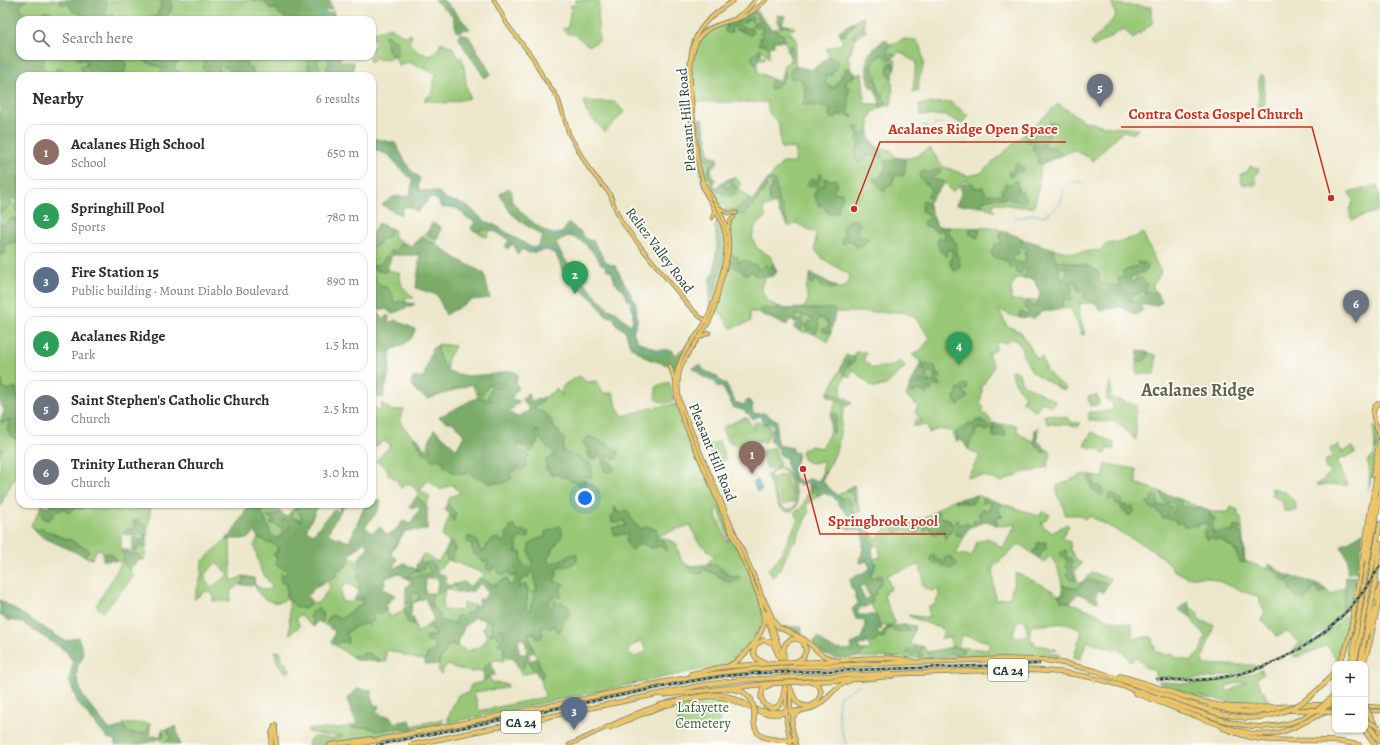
<!DOCTYPE html>
<meta charset="utf-8">
<style>
:root{--surface:#fff;--page:#f7f7f7;--text:#2b2b33;--muted:#7c7c81;--line:#e1e1e2;--accent:#c8321e}
body{margin:0;font-family:Alegreya,serif;background:var(--page);color:var(--text)}
.controls{position:absolute;right:12px;bottom:12px;display:grid;overflow:hidden;border-radius:8px;box-shadow:0 1px 3px #0004}
.controls button{width:36px;height:36px;display:grid;place-items:center;padding:0;border:0;border-bottom:1px solid var(--line);background:var(--surface);color:var(--text);font:20px sans-serif}
.you{position:absolute;left:585px;top:498px;width:14px;height:14px;margin:-10px;border:3px solid #fff;border-radius:50%;background:#1a73e8;box-shadow:0 0 0 6px #1a73e833}
.badge{display:grid;place-items:center;width:26px;height:26px;border-radius:50%;background:var(--accent);color:#fff;font-size:13px;font-weight:700}
.pin{position:absolute;translate:-50% -33px;filter:drop-shadow(0 1px 2px #0008)}
.pin::after{content:'';position:absolute;top:21px;width:14px;height:12px;background:inherit;clip-path:polygon(0 0,100% 0,50% 100%)}
.list{margin:0;padding:0;list-style:none}
h2{display:flex;justify-content:space-between;align-items:center;height:52px;margin:0;padding:0 16px;font-size:17px}
h2 small{font-size:13px;font-weight:400;color:var(--muted)}
.list li{display:grid;grid-template-columns:26px 1fr auto;gap:12px;align-items:center;box-sizing:border-box;height:56px;margin:0 8px 8px;padding:0 8px;border:1px solid var(--line);border-radius:12px}
.list b{display:block;font-size:15px;white-space:nowrap}
.list p{margin:0;font-size:13px;white-space:nowrap;color:var(--muted)}
.list em{font-size:13px;font-style:normal;color:var(--muted)}
.icon{flex:none;width:22px;height:22px;fill:none;stroke:currentColor;stroke-width:2;stroke-linecap:round;stroke-linejoin:round}
.map{position:relative;flex:none;width:1380px;height:745px;overflow:hidden}
.search{position:absolute;background:var(--surface);box-shadow:0 1px 3px #0004;left:16px;top:16px;width:360px;height:44px;display:flex;align-items:center;gap:10px;box-sizing:border-box;padding:0 14px;border-radius:12px;color:var(--muted);font-size:15px}
.panel{position:absolute;background:var(--surface);box-shadow:0 1px 3px #0004;left:16px;top:72px;width:360px;height:436px;border-radius:12px}
.map>svg:first-child{display:block}
</style>
<div class="map">
<svg width="1380" height="745" viewBox="0 0 1380 745">
<rect width="100%" height="100%" fill="#fdfcf7"/>
<filter id="ink" filterUnits="userSpaceOnUse"><feTurbulence type="fractalNoise" baseFrequency=".025" numOctaves="2"/><feDisplacementMap in="SourceGraphic" scale="8" xChannelSelector="R" yChannelSelector="G"/><feConvolveMatrix kernelMatrix="1 2 1 2 8 2 1 2 1" color-interpolation-filters="sRGB"/></filter>
<filter id="wash" filterUnits="userSpaceOnUse"><feTurbulence type="fractalNoise" baseFrequency=".012" numOctaves="4" result="noise"/><feDisplacementMap in="SourceGraphic" scale="16" xChannelSelector="R" yChannelSelector="G"/><feGaussianBlur stdDeviation="0.9" result="paint"/><feColorMatrix in="noise" values="0 0 0 0 0 0 0 0 0 0 0 0 0 0 0 0 0 1.4 0 .05"/><feComposite in="paint" operator="in"/></filter>
<g filter="url(#wash)">
<rect width="100%" height="100%" fill="#ece7cb"/>
<!-- green -->
<g fill="#98c776" stroke="#5c8255" fill-rule="evenodd">
<polygon points="0,0 252,0 264,1 268,6 278,10 285,17 284,20 280,20 278,18 275,20 20,20 20,56 227,56 229,67 228,72 235,71 237,76 227,76 223,71 221,76 20,76 20,396 16,397 16,388 9,390 3,388 2,382 0,383"/>
<polygon points="575,0 599,0 598,25 599,41 589,46 574,34 568,34 562,29 568,28 571,5 576,6"/>
<polygon points="1112,4 1151,7 1151,17 1154,22 1133,39 1124,29 1093,47 1091,43 1116,16"/>
<path d="M753 11 757 14 760 21 756 23 765 30 763 32V36L761 39 762 44 769 47V58L762 50 761 55 765 57V59H758L760 52 753 63 757 65 758 72 772 79V82L769 86 772 89 782 82 786 74 783 70 784 65 791 61H795L796 66H794L797 77 804 83 806 99 803 104 848 102 849 87 845 84 848 81 853 78V76L862 73 865 104H881L880 108 873 112 869 119V138L877 147 892 151 895 157C911 161 917 156 930 148L942 166 968 176 981 173 1058 104 1084 121 1110 127 1139 129 1133 134 1124 131 1120 134 1092 161 1090 158 1074 150 1041 164 1039 187 1034 207H1021L996 203 993 205V209L995 212 983 206 980 201C992 198 1009 195 1020 203L1018 186 1013 182 1010 186 1006 183 1003 194 990 195 975 189 974 184 970 181H964L952 192 945 182 928 203 937 227 994 228 1045 247 1056 258 1053 252 1054 249 1073 253 1101 250 1104 245 1136 237 1143 233 1161 273 1152 286 1162 302 1157 305 1080 303C1079 315 1081 323 1085 334L1082 335 1070 307 1062 308 1063 302 1034 307 1031 306 1028 303 1024 304 1029 313 1026 316 1021 312 1018 317 1010 315 1001 310H999L1007 326 1021 332 1037 359 1042 357C1047 374 1052 378 1066 388V390L1061 389 1032 372 1022 353 1023 349 1016 340 1008 339 1007 342H996V350L988 354 994 367 982 386V392L980 403 984 408 982 412C990 418 993 420 992 431L1005 436V430L999 424 1016 425C1018 437 1023 435 1032 441 1036 443 1041 449 1043 453L1047 450 1051 452 1047 467 1035 471 1024 472 1001 482 984 476 967 477 980 456 968 449 971 440 974 437V430L982 423 981 420 964 433 962 428 955 433 958 437 956 441 951 431 938 429 929 433 927 425 913 426 916 419 923 422 915 412 918 406 906 396 909 389 914 393 917 390 927 391 925 385 923 383 916 384V381L928 382 926 373 927 369 922 370 923 362H921L912 355 922 349 930 338 916 318 904 312H750V322L731 328 720 312 714 311 726 263 733 257 728 255C728 241 724 220 739 212L742 216C749 209 765 193 767 184L773 188 771 183 767 181 782 163H795L796 149 781 148 779 126 778 122 769 113 767 102H692L691 77 694 49 705 30 724 23 728 27H726L725 31 731 28V26H735L736 30C743 30 747 35 752 34L748 29 735 24 737 22 750 18 751 12ZM770 197 775 202 780 214 789 227 796 223 816 233 815 250 823 259 850 275 848 284 841 289 811 273 806 288 808 300 804 308 784 309 767 301 762 291 764 278 773 276 777 272 770 256 757 248 752 238 755 226 766 217 763 208 772 204 770 202ZM1067 263H1073L1093 268 1068 269ZM1016 278 1034 279 1040 293 1039 301 1011 300V288Z"/>
<polygon points="863,17 864,25 860,27 852,36 855,40 853,43 851,53 848,54 851,70 846,68 841,79 834,88 825,84 826,78 835,60 829,57 826,49 843,43 840,35 854,26 853,22"/>
<polygon points="785,26 794,27 795,28 788,31 788,33 792,33 792,35 796,37 797,43 795,51 791,45 788,52 785,41 777,31 777,29"/>
<path d="M392 27 393 29 405 36 408 34 412 35 409 43 418 52 430 56 439 48 441 42 452 47 459 58 461 57C467 70 464 85 470 98L447 103 424 100 433 93V81L437 74 408 62 399 66 395 57V54L387 39 386 43 392 57 387 59 384 58 379 60 377 58V55L374 60 370 62 369 56H372V47L376 46 372 37V32Z"/>
<polygon points="903,39 916,40 920,46 924,64 919,79 918,92 913,92 916,62 905,56 905,54 899,52 895,56 892,53 888,56 886,54 887,47"/>
<path d="M879 55H883L888 60 893 58 896 61 895 66H892L893 63H889C885 73 891 73 892 82 893 90 892 98 891 106L886 105V101L879 94 876 77 872 69 873 64Z"/>
<path d="M245 56H311L307 59C307 64 310 68 308 73L316 58H320V56H327L330 63 327 66V76H253L245 66 244 58Z"/>
<rect x="1259" y="76" width="5" height="31"/>
<polygon points="584,101 615,102 624,112 605,132 586,112"/>
<polygon points="950,102 968,115 962,124 947,116 920,115 919,104"/>
<path d="M694 126 700 130 702 127 703 130 702 132 705 147 704 150 705 153 716 161 715 163 713 165 711 163 708 173 712 177V185L718 191 722 192 724 196 727 194 731 187 726 188V186L723 184 732 180 733 177 737 179 741 184 740 189 749 198C744 205 738 210 729 210L728 213 726 212 724 203 720 208C698 187 697 155 694 126Z"/>
<polygon points="1250,166 1259,169 1257,174 1255,175 1255,180 1257,183 1254,185 1242,184 1240,175 1248,171"/>
<path d="M1377 185C1380 194 1379 202 1377 211L1352 220 1349 209 1354 200 1349 193Z"/>
<path d="M392 229 395 230 393 236 402 242 392 255 387 256C384 262 379 266 372 266V247L379 244 380 239 387 238Z"/>
<polygon points="482,229 491,229 487,237 477,232"/>
<polygon points="428,231 431,236 438,238 436,244 429,242 421,237"/>
<polygon points="372,269 385,272 386,269 399,273 402,286 414,298 404,298 407,303 400,301 394,303 392,292 386,288 382,287 372,275"/>
<polygon points="796,315 807,316 813,319 812,322 807,326 808,331 820,318 824,319 829,325 828,328 822,329 824,332 831,332 828,342 818,335 800,331 802,328 801,323 793,318"/>
<polygon points="439,344 455,346 447,361 448,372 441,361 437,350"/>
<polygon points="855,352 866,352 864,360 872,368 893,366 900,361 906,366 886,385 874,388 852,369 850,377 845,375 841,385 842,399 837,395 829,392 840,370 845,375 845,371 849,365 847,362 849,360 854,362"/>
<path d="M1149 353 1156 355 1155 374H1137V362C1143 361 1147 360 1149 353Z"/>
<path d="M1013 370 1019 373 1021 381 1024 385 1056 401 1052 407 1042 402 1036 411 1022 401 1025 395C1017 389 1014 381 1011 371Z"/>
<path d="M580 376 586 382 597 381 603 393H613L617 407 623 416 651 408 678 404 756 588C758 598 764 611 762 622 760 636 741 660 727 664L448 723 449 718 447 719 458 695 468 693 471 685 482 682 489 677 493 683 507 684V688L474 692 479 711 545 697 541 680 543 674 529 638 528 633H535L546 626H555L560 631C559 623 564 619 570 614L555 605V601L551 609 548 606C553 595 552 583 557 571L536 580V591L529 611 526 608 528 589 526 590V584L519 587 520 581 529 576 526 567 502 542 488 543 485 550 480 552 478 544 471 543 474 554 478 556 483 562 488 561 490 572 494 566 510 572V577L517 575 514 584 508 586 506 578 494 585 480 578 486 574 451 561 455 552 454 545 442 537 450 514 453 520 450 506 447 504 450 497 460 493 452 484 441 490 428 480 420 490 430 497 426 505 417 496 419 493 409 483 401 488C398 480 395 478 388 475V469L376 461 391 445 384 441 374 447 372 451V406L380 411 382 403 392 411 404 409 401 414V424L425 450 428 444 431 451 426 450 439 460 537 410 535 408 534 406 556 389 557 388V392H560L562 396V388L565 384ZM719 509 729 540 727 541 716 515V511ZM690 525 698 542 714 556 707 564H714L727 575 739 577 728 581 705 569 691 572 688 566 681 560 676 543 657 536ZM639 544H666V551L661 546 650 548 646 545ZM640 641 642 642 647 651 635 657 628 652 630 647Z"/>
<polygon points="1111,380 1111,396 1114,399 1136,405 1136,440 1116,421 1100,422 1089,420 1089,412 1102,412 1113,410 1113,403 1106,398"/>
<polygon points="497,382 498,384 492,401 478,397 472,384 478,389"/>
<polygon points="669,382 674,401 665,403 656,400 656,386"/>
<polygon points="1097,395 1099,404 1090,406 1088,397"/>
<path d="M837 401 845 405C838 434 842 451 822 476L823 462 810 463 803 459 801 451 803 449H808L810 446 822 448 830 432 834 433 837 414 831 413Z"/>
<polygon points="1050,414 1069,418 1072,423 1080,423 1078,427 1072,425 1048,424 1044,416"/>
<path d="M743 418H747L754 431V423L759 422 770 426 771 430 765 443 759 439 760 441 745 449C730 444 727 443 722 428Z"/>
<polygon points="0,420 1,423 11,420 10,425 15,439 20,441 20,473 17,473 0,506 0,450 2,451 0,439"/>
<path d="M1374 426 1379 437 1375 455 1369 491C1368 481 1372 470 1367 461L1375 455Z"/>
<polygon points="1092,432 1114,443 1114,449 1107,449 1106,454 1102,453 1097,448 1091,448 1084,445"/>
<polygon points="719,441 726,460 714,465 707,446"/>
<polygon points="1338,445 1342,452 1353,447 1355,453 1336,461 1348,485 1316,485 1332,472 1325,468 1326,460 1333,456 1330,449"/>
<polygon points="774,447 780,465 767,469 761,451"/>
<polygon points="1106,464 1136,469 1136,483 1161,492 1164,501 1168,503 1173,501 1176,508 1173,513 1229,512 1231,507 1238,510 1238,516 1241,517 1245,561 1267,569 1269,564 1284,574 1288,581 1293,577 1297,578 1292,591 1297,598 1307,598 1312,591 1313,588 1317,586 1320,594 1326,590 1331,595 1345,587 1345,598 1342,608 1349,608 1324,631 1291,653 1297,646 1298,642 1288,632 1277,636 1261,620 1265,613 1258,597 1208,577 1187,577 1173,570 1167,561 1149,548 1090,516 1085,519 1079,515 1065,515 1063,505 1057,495 1057,486 1081,475 1088,474 1103,478"/>
<path d="M777 467C780 467 783 467 786 470 791 475 799 499 797 506L792 511H786L779 507 766 474H769L772 470ZM778 469 783 470 786 473 796 499V505L791 509H785L780 505 771 480 770 476 772 472Z"/>
<polygon points="784,474 795,501 783,505 772,478"/>
<path d="M812 484 817 488 816 492 818 496 806 505 809 511C804 521 800 532 795 542H793L778 573 773 577 768 569C779 564 792 531 798 519L794 512 801 509 810 489 812 493 811 487Z"/>
<path d="M1272 488C1285 490 1296 498 1297 511H1284L1283 502 1272 495Z"/>
<polygon points="846,490 851,493 855,501 857,501 861,511 853,514 852,512 851,502 839,497 838,495"/>
<path d="M977 495 982 497 983 503 987 502 991 503 990 509 985 511 984 508 978 515 982 520H974V526H972L969 524H950V520L938 516 940 513 937 510 949 501 954 500C956 502 967 503 971 504Z"/>
<polygon points="1182,500 1199,507 1193,509 1190,507 1184,507 1180,504"/>
<path d="M84 504H113V508L126 507V505L138 506V504H151L148 528 139 521H133L135 530 128 528 121 535V551L124 556 123 562 134 576 103 612 96 606 121 564 110 553 103 555 102 550 97 549 92 559 84 556 88 552 87 548 76 544 72 540C59 538 48 529 34 530L31 525 40 510 44 519 49 520 57 511 65 508 68 512 74 508H83Z"/>
<polygon points="270,504 277,504 275,506 281,512 272,516 267,516 268,518 275,520 271,523 283,524 282,521 285,520 289,528 278,539 271,536 264,517 261,513 262,507 265,507"/>
<path d="M1003 504 1039 516 1043 511 1050 515 1041 524 1052 533 1067 524 1069 526 1061 538 1070 542C1070 553 1073 557 1082 564L1075 571 1077 581 1081 583 1092 573 1111 579 1108 583 1097 582 1089 580C1083 583 1078 590 1071 588 1067 587 1066 586 1062 586 1060 575 1058 563 1049 556L1045 563 1038 558 1046 548 1035 549 1032 553 1019 544 993 567 994 593 996 600 1010 597 1016 573C1026 578 1061 591 1061 601 1086 604 1107 624 1132 624V638L1151 637 1156 651 1166 655 1173 653 1174 657 1190 661 1200 652 1205 636C1198 627 1188 619 1190 607L1198 613V620L1214 625 1203 658V665H1251L1261 667C1246 670 1232 675 1216 677 1197 680 1177 679 1157 677L1155 676V671L1143 666V662L1133 657V661H1129L1128 656 1118 650 1087 641 1080 659 1074 657 1082 631 1066 623 1030 626 1031 641H1034V645L1044 646 1057 650 1050 651 1051 654H1059L1060 656 1058 658 1014 655 946 657 949 653 958 647H952L950 638H947L941 639 945 630 911 617 908 615 929 618 928 606 934 605 939 596 938 588 932 591 922 586 923 576 919 565 887 575 891 589 886 591 884 596 895 623 888 627 897 630 900 632 910 630 905 625 915 626 910 645 917 646 915 649 906 653 921 652 923 646 931 658 859 657 865 650H871L867 641 882 638 888 627H887L886 625 881 627 870 602 872 595 876 594 878 588V575L873 579 870 575 875 569 873 559 881 557 878 545H876L870 539 871 538V532L876 539 889 525 895 524 893 528 905 525 909 521H911V525L919 529 921 526H924L926 528 929 527 934 535 938 529 944 531 945 538 954 528 956 529 964 537 956 554 972 556 977 542 988 538 1003 548 1016 524 1002 526 997 525 996 520 997 517 1003 516 997 510ZM1026 620 1027 637 1024 636 1014 637 1013 632 1018 621ZM962 635 990 642 988 650 958 647Z"/>
<polygon points="298,508 301,515 301,521 293,518 291,512"/>
<polygon points="142,530 143,536 147,538 147,540 137,540 136,536"/>
<path d="M258 537 259 539C266 539 271 542 277 547V566L287 570 286 575 281 574 287 584 288 592 285 595C292 601 295 606 304 609L312 602 317 604 330 588 328 582 334 577 337 568 343 569 349 562V556L356 561 360 557V566H354L359 572 358 580 361 587 353 586 346 584 341 589 342 602H352L354 600H358L362 598V604L342 618 336 617 326 623 332 625 331 629 322 623V613L315 612 311 613V618L314 627 306 621 301 615 296 618 300 626 290 634 289 599C285 600 278 603 273 602 264 600 257 594 255 585L265 590 273 588 261 570 254 546Z"/>
<path d="M226 539 230 540 231 580H235L243 576 244 581 231 590 230 601H213V593L206 591 194 599 201 577 202 562ZM216 563 229 574 211 588 205 580V574Z"/>
<polygon points="142,546 146,549 144,560 141,560 138,554 128,554 126,550 135,551"/>
<polygon points="444,553 448,560 436,572 432,562 422,564 420,560 423,554 438,562"/>
<path d="M426 563 431 573 406 578C412 573 420 567 426 563Z"/>
<path d="M454 584 460 593 445 588 442 610 462 611 464 603 474 605C471 615 462 622 452 624L440 620 438 612 432 607 430 603 434 593C440 594 440 590 445 588 449 587 451 588 454 584Z"/>
<path d="M412 592 419 594V598L411 605 408 623 415 624 417 633 427 626 431 630 435 632V636L426 640 434 642 435 651 428 653 425 660C411 659 400 652 386 650V662C381 662 381 660 377 658 371 655 357 655 351 656L335 645C340 642 342 638 346 633 351 627 360 625 367 622L369 625 372 615 381 613 387 609 390 617C398 614 405 612 406 602L410 604Z"/>
<polygon points="1351,610 1346,633 1348,632 1338,662 1327,645 1299,657 1293,656 1327,633"/>
<path d="M485 620H490L494 634 499 638 500 627 504 635C500 643 504 643 504 651 504 654 504 657 504 661 494 658 487 661 483 671L470 672 446 665 441 674 438 671C440 658 442 651 452 644L468 651 482 646 488 636 483 629 485 625Z"/>
<path d="M275 651 281 652 282 659 291 670 287 673C279 668 276 661 275 651Z"/>
<polygon points="526,660 530,661 531,666 534,670 527,674 520,673 519,669 524,667"/>
<path d="M1262 670 1263 674 1256 678 1267 698V703C1227 706 1195 696 1159 683V681C1194 687 1229 681 1262 670ZM1246 681 1247 682 1227 692 1226 686Z"/>
<polygon points="704,699 720,700 719,731 689,730 680,733 678,729 678,704"/>
<polygon points="443,719 442,724 413,730 412,726"/>
<polygon points="143,723 150,724 146,733 130,734 123,726 123,724"/>
<path d="M350 726 352 728C362 728 369 725 377 731L403 727 404 731 323 745H308L310 739 314 737 334 738 343 736 322 735 308 732V729L339 728Z"/>
<polygon points="167,729 169,735 172,737 165,742 160,740 164,736 162,730"/>
</g>
<!-- forest -->
<g fill="#7aac67" stroke="#4c744e" fill-rule="evenodd">
<path d="M0 0H27L20 6 22 11C32 15 37 16 46 11L52 13 54 18 46 20H20V56H45L42 65 45 69 54 73 57 68 63 69 64 76H20V215L13 206 19 202 17 199 10 198 11 204 0 214Z"/>
<polygon points="59,0 104,0 107,3 104,11 106,15 111,13 114,15 109,20 80,20 81,13 73,12 68,4 60,4"/>
<polygon points="160,0 169,0 172,4 170,13 166,17 168,20 148,20 148,17 156,17 161,6"/>
<polygon points="252,0 330,0 332,9 329,10 325,9 326,13 331,13 333,11 335,20 284,20 285,17 279,14 278,10 271,9 264,1"/>
<polygon points="434,0 443,0 450,6 470,29 461,30 460,32 457,32 452,15"/>
<polygon points="755,9 771,29 777,29 777,32 784,35 783,40 785,41 774,41 774,46 769,47 762,44 760,46 758,44 761,41 759,37 762,38 763,36 760,33 764,30 762,29 761,26 758,29 756,26 753,26 752,23 759,21 756,18 757,14 754,14 753,11"/>
<polygon points="751,12 753,16 751,17 753,18 753,20 751,21 750,19 746,20 745,22 737,22 736,24 748,29 751,27 753,33 750,35 743,31 736,30 735,26 731,26 732,32 727,33 725,31 726,27 728,26 724,23"/>
<polygon points="777,15 785,16 782,24 790,26 789,27 785,26 779,27"/>
<polygon points="853,22 854,26 845,32 845,36 840,35 839,31"/>
<polygon points="864,25 866,32 860,34 855,40 852,37 860,27"/>
<polygon points="462,33 469,37 491,74 485,78 465,49 458,36"/>
<path d="M388 35 391 39H394C399 43 399 49 397 54H395V57H392L386 43 387 39 384 36Z"/>
<path d="M885 39 892 46 887 47V50L889 52 886 54 888 56 892 53 895 56 888 60 883 55H879L873 64 872 69 876 77 879 94H883V99L886 101V105L880 108C881 101 876 94 874 87H870C865 59 862 58 885 39Z"/>
<polygon points="791,45 795,51 795,61 791,61 788,52"/>
<path d="M760 48C760 54 758 59 757 65L751 59 753 54H755L757 51Z"/>
<polygon points="75,56 120,56 126,63 125,71 123,76 72,76 74,73 82,76 85,75 80,66 87,65 86,60 78,60"/>
<polygon points="145,56 151,58 153,56 183,56 184,57 176,63 174,69 181,72 177,76 162,76 160,72 163,68 150,64 143,59"/>
<polygon points="204,56 236,56 239,58 241,56 245,56 244,58 247,61 246,66 253,69 253,76 237,76 235,71 233,73 228,72 229,68 224,67 220,63 218,71 223,71 227,76 216,76 216,74 208,73 203,70 203,66 205,63 203,59"/>
<path d="M311 56H320V58L316 59 320 67 316 73 313 71 308 73C310 68 307 64 307 59Z"/>
<polygon points="327,56 340,56 341,62 354,62 353,75 348,76 348,72 344,76 327,76 327,66 329,63"/>
<path d="M829 57 838 61 839 63 837 65 836 70H833L832 76 828 74 825 84 830 85 831 88H834C840 82 841 75 846 68L856 74C852 76 848 80 845 84L851 89 848 92V102L850 104 848 107 849 110 848 112 850 115H853V118L847 115 845 112 842 116 838 114 836 118 832 119 829 115 830 111 826 107 802 104 806 98 804 83 797 77 795 79 790 78V71L794 66 812 70Z"/>
<polygon points="893,62 892,66 895,66 892,79 887,72 889,63"/>
<polygon points="783,70 786,74 785,78 773,89 769,86 772,82 772,79 780,82"/>
<path d="M702 119C705 132 709 142 708 154L718 158 717 164 711 167 712 177 716 180 714 182V186L716 188 717 186H720V183L733 177 732 180 723 184V185L726 186V188L730 187 731 182 733 183 734 185 737 186 736 193 730 197 727 194 724 196 722 195V192H719L717 189 715 190 712 185 711 178 709 177 708 173 711 163 713 165 716 161 706 159V154L704 150 705 147 702 132 703 130 702 128 700 130 694 126V120Z"/>
<path d="M1050 122 1055 123 1053 130 1046 133 1050 136 1044 141 1045 147H1056L1058 151 1064 154 1038 165C1040 152 1029 154 1034 140L1030 142H1027L1026 136H1032L1041 128 1044 129 1049 127Z"/>
<polygon points="858,126 862,134 862,140 865,142 865,133 869,126 869,138 882,153 883,158 876,156 868,156 865,160 859,164 856,161 855,152 859,144 857,141 858,135 854,128"/>
<path d="M372 138 395 143 410 170 420 178 418 184 420 191C426 191 434 190 439 193 442 194 443 197 446 199 453 202 461 202 467 206 477 212 481 222 493 224L532 248 537 247 543 236 524 224 511 213 500 195 502 192 508 188 512 191 511 200C519 211 539 230 552 234 555 235 559 233 562 233L569 223 575 228 577 231H580C584 237 586 241 593 241L607 263 615 266 636 304 637 321 633 332 637 341 657 350H671L675 355 684 348H687L678 368 648 359 630 346 626 332 616 324 614 318 605 315 595 301 578 288 573 280 563 271 556 254 547 250 529 253 522 249 517 255 515 246 512 244 508 249 505 247 509 240C499 234 489 225 477 232L471 229 475 221 465 217C460 207 452 206 442 208L437 199 430 197 418 212 408 206 404 207 401 215 382 205 393 197 410 196 413 180 402 170 389 155 372 149ZM566 236C582 236 594 252 601 264H604L607 270 612 272 615 283 623 289 628 300H630C632 307 636 320 630 325L616 312 608 309C595 293 559 260 556 241H559L561 239 563 240Z"/>
<polygon points="899,158 905,159 905,174 901,176 895,175 892,184 888,185 884,192 873,179 880,178 886,167 885,161"/>
<polygon points="1018,162 1020,167 1024,167 1022,172 1015,172 1013,176 1009,175 1008,172 1014,170 1014,165"/>
<polygon points="937,169 941,170 940,173 932,177 935,180 945,182 931,199 927,196 931,191 928,186 920,178 920,173 925,171 929,173"/>
<polygon points="820,173 822,175 819,184 821,186 825,184 823,178 831,180 836,179 837,185 833,191 837,193 841,193 843,197 838,207 839,212 835,212 830,215 825,210 825,207 821,205 818,206 818,203 816,201 816,198 814,195 815,191 818,189 813,185 809,186 807,184 811,179 815,180 815,183"/>
<path d="M769 178 775 181 779 203 782 205 785 217 789 221 788 225 780 214 776 203 772 204 770 202 769 191 773 189 771 183 767 181 766 188 764 189 763 193 742 216 739 213H728L729 210C738 210 744 205 749 198L752 201Z"/>
<path d="M1017 180 1018 192 1023 191V196L1027 199 1024 204 1009 198H992L980 201 983 206 956 205 962 192 960 187C963 183 967 183 972 183L975 188 983 187 985 193 990 195 1003 194 1001 190 1005 186 1006 183 1010 185Z"/>
<polygon points="923,200 928,203 937,227 950,227 949,232 957,246 956,256 959,256 960,267 955,272 950,265 953,250 948,250 946,257 940,251 937,241 938,237 944,239 945,232 942,230 937,232 930,227 923,225 924,221 929,220 928,214 922,212"/>
<polygon points="20,216 20,241 11,243 4,246 6,253 0,255 0,224 4,225 12,218 18,219"/>
<polygon points="853,219 860,224 860,227 856,228 858,233 862,236 867,236 869,238 863,245 857,247 853,244 857,239 854,237 853,242 848,240 843,244 841,240 844,236 843,225"/>
<polygon points="721,220 726,252 711,310 709,307 710,279 714,272 717,244 715,226 717,221"/>
<polygon points="378,223 392,229 387,238 380,239 379,244 372,247 372,234"/>
<polygon points="432,223 441,227 438,238 430,236 428,231"/>
<polygon points="971,228 979,228 979,234 977,238 969,233"/>
<path d="M1002 231 1022 238V243H1027L1029 241 1054 249 1053 252 1057 260 1056 263 1063 260C1075 268 1096 260 1100 278L1098 282C1103 284 1118 287 1123 286L1119 284 1118 278 1124 277 1123 271C1129 271 1132 266 1137 266L1138 268 1141 269 1142 266 1138 264 1137 262 1144 263 1148 265 1147 270H1144L1143 273H1138L1137 276H1133L1130 277 1131 283H1134L1135 279 1142 278 1143 282 1147 284 1145 289 1150 293H1157L1162 302 1157 305H1139L1143 310 1135 315 1121 307 1101 311 1096 303 1085 299 1084 294 1086 290 1080 292 1077 290 1079 286 1076 287V281H1071L1070 283H1072L1073 291 1070 293 1073 299 1070 302 1067 300 1064 299 1062 308 1041 312 1034 318 1018 317 1021 312 1026 315 1029 313 1024 304 1028 300V303L1031 306H1037L1040 293 1034 279 1022 278 1028 269H1023L1021 274H1017L1015 267 1011 268 1007 261 993 257 991 252 995 245 1001 243 1000 233ZM1020 245 1023 248 1028 247V250L1024 252 1026 259 1024 261V263L1013 261 1012 258 1017 255 1019 252 1018 250ZM1061 267 1067 268 1068 269 1066 276 1062 281 1058 268ZM1143 291 1146 294 1144 297 1139 299 1136 303 1129 300 1132 299 1127 296 1129 292 1131 295 1137 294Z"/>
<path d="M421 237 429 242 436 244 457 259 484 273 490 298 471 300 446 315 437 295 416 288 420 255H392L386 272 372 269V266C386 265 384 255 391 250L392 254 402 242 411 246Z"/>
<path d="M732 253 733 257 737 256 739 262 745 260 749 262 750 265 754 264 756 265 758 269H760L767 264 770 269 773 264 776 272C770 276 761 277 754 275V272L751 271 749 274H744L742 271 726 263 728 255Z"/>
<polygon points="811,273 836,287 831,289 824,287 822,288 815,279 812,285 810,282 811,279 810,277"/>
<path d="M372 275 382 287H386L392 292 394 303C401 301 407 303 415 304L392 314 386 309H376L383 319 386 316H389L388 323 395 320 415 329C411 344 403 344 391 350L389 372 383 398 372 395Z"/>
<polygon points="781,307 784,309 834,309 835,312 831,332 824,332 822,329 828,328 829,325 824,319 820,318 817,321 819,326 815,335 811,329 808,331 803,324 805,323 807,326 808,325 809,321 812,322 813,319 807,316 796,315 793,318 798,321 801,318 803,318 803,320 801,323 802,328 800,331 794,328 794,325 797,326 797,324 791,320 788,321 787,325 763,315 759,312 763,308 772,309"/>
<path d="M439 344C435 354 443 364 449 372L467 376 495 374 511 370 518 374 516 382 518 388 511 399 520 401 509 412 517 417 530 410 522 399 526 396 527 393 532 402 544 397 542 403 534 406V408C543 412 552 416 553 427L558 431 562 437 564 438 563 451 569 454H573L575 456 582 458 586 463 588 462 592 467 591 478 587 476 584 490H582L577 481 572 482C567 476 567 477 560 477L557 474 550 475 549 471 546 469V459L549 460 552 456H555C553 451 551 450 547 447 542 443 538 435 537 430L535 436 538 438 537 444 534 445 535 448 531 452 527 451 529 448 521 446 519 443 517 449 528 454 529 456 526 459V467L522 469H519L517 466 516 471H511L510 474 512 478 510 480 499 484 498 482C492 485 486 483 482 478 476 479 471 475 468 471L466 474C461 474 453 473 449 470 447 469 445 467 443 466L444 460 442 461 436 459 434 461 422 452 419 445 414 441 413 437 418 439 425 450 431 451 428 444 434 429 457 449 464 435 453 423 445 421 439 417 478 397 492 401 488 397 491 387 494 385 496 389 498 384 497 382 489 384 482 395 479 394 478 389 472 384 428 399 416 391 411 383 413 378 424 377 432 349Z"/>
<path d="M1138 350 1149 353C1147 360 1143 361 1137 362Z"/>
<polygon points="846,355 855,357 854,362 851,365 849,360 847,362 849,365 845,371 845,375 840,370"/>
<path d="M921 362H923L922 370 927 369 924 367 926 364 931 366 933 365 935 366 937 375 940 374 941 377 938 379H935L933 377 935 376 934 374 931 371 926 373 927 376 926 378 929 380 928 382 925 381H916V384L923 383 925 384C930 382 937 378 940 385L938 387 934 385 932 387 931 392 929 390V388H926L928 393 926 396 923 391 919 392 917 390 911 394V390L909 389Z"/>
<path d="M700 365C705 373 709 372 716 376 721 380 719 381 726 384L735 402 743 405 748 400 753 404 752 410 754 414 764 413 770 417 777 420 776 440 781 446 794 448 792 450 793 453 797 452 798 454 795 466 796 468 793 471 795 478 802 482 809 479 818 481 827 469 822 481C828 486 837 497 843 499L847 497C852 501 851 506 852 512L858 519 866 522V530L871 532V538L870 539 876 545 872 547 873 559 876 564 870 575 873 579 881 575 882 581 875 594 872 595 873 601 866 607H862L861 606 857 613 860 615H876L882 630 878 629 877 631 881 634 888 626 905 625 910 630 900 632 897 630H893L888 627 889 629 885 631V637L878 638 875 642 872 643 867 641 866 644 859 645 860 650H865L859 657C837 659 828 661 812 643L818 637C831 650 833 650 852 650L851 644C863 642 865 630 865 620L856 619 852 609 858 603 855 598V592L851 588 850 579 869 570 870 567 867 561 860 563C862 551 866 541 861 530L849 529 843 527 856 525 842 508 833 496 823 493 818 496 816 492 817 488 812 484 811 487 814 488 812 493 808 488V483L800 485 794 483 786 464 787 459 779 454V450L770 441 774 424 764 423 760 416 752 419 749 414 746 413 745 411 733 407 723 388 717 386 715 381H711L707 378 703 377 693 368ZM864 585 870 597 865 600 859 587Z"/>
<polygon points="2,381 3,388 9,390 12,388 16,388 16,397 20,396 20,403 18,403 20,406 20,441 12,437 7,430 11,420 6,421 1,423 0,420 4,412 4,408 0,406 0,383"/>
<polygon points="965,384 968,386 967,390 963,390 963,393 967,395 968,397 958,405 955,402 954,396 957,394 958,389 962,389 961,386"/>
<polygon points="829,392 837,395 842,399 847,398 852,403 847,406 828,396 827,393"/>
<polygon points="831,413 837,414 834,433 830,432"/>
<polygon points="981,419 982,423 984,422 990,426 990,429 986,431 980,428 978,430 974,430 976,434 971,440 968,449 962,440 956,441 957,437 955,433 962,428 964,432 965,426 970,423 973,425 976,421"/>
<polygon points="993,423 999,424 1005,430 1005,437 1000,435 999,437 993,437"/>
<polygon points="1038,427 1037,440 1047,450 1043,453 1034,442 1035,430"/>
<path d="M588 437 597 439C603 445 612 445 618 451V458L614 460 610 455 606 456 614 467V470L607 472 604 470 601 455 591 460 589 458 588 449 582 443Z"/>
<polygon points="1093,475 1094,479 1093,484 1094,486 1100,486 1102,488 1102,491 1104,493 1102,495 1097,493 1091,488 1091,484 1088,480 1090,476"/>
<polygon points="854,485 857,501 855,501 851,493 846,490"/>
<path d="M1161 492 1182 500 1180 504 1184 507H1190L1193 509 1199 507 1211 512 1209 516H1213L1215 520 1212 523 1211 519 1208 520V523L1213 525V533C1221 533 1226 529 1233 532V529L1236 526 1241 528 1237 532 1242 534 1244 561 1248 562 1241 563 1237 556 1238 551H1235L1232 547 1219 539 1216 540 1211 537 1208 539 1204 536V531L1208 527 1205 523C1197 525 1193 527 1183 526V522L1177 524 1174 519 1162 518 1161 513H1158L1157 508 1154 510 1151 508 1147 502H1151L1152 496 1155 495 1158 497V504L1161 506 1168 505 1172 507V509L1166 515 1169 516 1176 508 1173 501 1168 503 1164 501Z"/>
<polygon points="1111,493 1114,495 1116,495 1119,499 1122,499 1122,503 1119,506 1115,502 1114,499 1109,500 1108,496"/>
<polygon points="977,495 972,504 961,501 957,502 954,500"/>
<path d="M417 496 427 507V530L405 531 391 553 397 559 394 565 395 570 397 567 404 563 417 570 416 565 420 560 422 564 426 562H432L436 572 445 576 448 586 464 582 469 587 480 578 494 585 507 578 508 586 514 584 517 575 511 577 510 572 504 575 499 573 495 567 490 572 486 568 488 561 483 562 478 556 474 554 471 544 467 542 468 536C477 539 478 544 481 552L485 550 491 540 498 538 503 542 507 538 506 534 513 524 515 526 516 529 518 532 523 530 525 533H529V537L523 538 519 537 517 543V550L515 552H521L522 563 526 567 533 566 529 552V545L535 540 545 537V532L560 526 562 529V535L547 559 551 563C561 562 568 554 577 554V561C571 566 568 568 560 566L556 568 557 576 553 581 565 584 561 588V597H552L548 606 551 609 555 600 556 605 561 602 569 608 568 611 570 614 564 619 561 624 563 628H560V632L557 630 555 626 549 629 546 626 541 629 543 635 539 639 536 638 535 633H528L529 638 534 652 528 654 530 661 537 658 543 674 541 680C537 673 531 668 530 661L526 660 524 667 519 669 514 659 504 657V648L502 645 498 644 504 635 501 628 499 639 494 634 490 635 493 628 490 620H485L475 617 464 627 457 646 452 644 445 648 446 653 440 658 439 665 425 664V660L428 653 435 650 434 642 426 640 425 636H435V632L431 630 427 626 434 620 425 598 413 603 419 598V594L412 592C411 600 413 608 410 616L414 619 415 624 408 623 404 610 411 605 406 602V587L412 582 398 573 386 578 383 589 395 595 386 606 387 609 381 613 372 615 374 621 369 626 367 623 355 627 346 633 348 639V644L341 641 335 645 331 643 335 631 331 629 332 625 326 623 331 615 342 618 362 604V598L358 600H354L359 591 353 586 361 587 358 580 359 572 354 566 355 563 360 566V557L369 546 364 542 349 556V562L342 569H337L338 576 331 578 328 582 326 581 317 586 307 596 312 602 304 609 296 607 285 595 288 592 286 587 287 584 281 582V574L286 575 287 570 277 566 275 562 277 558 273 554 278 552 277 547 272 543H266L264 539H259L255 532 247 539H226L231 535 250 504H271L265 507H262L261 513 264 517 266 524 269 526C268 533 272 536 278 539L279 536H282V531L289 528V524L285 520 282 521 283 524 285 525 284 528H279L278 526 270 523 275 520 268 518 267 516H272L281 512 286 517 298 504H319L306 530 313 534 335 509 339 513 340 504H345C339 514 332 523 328 534L349 542 366 504H372V498L381 501 377 512 365 527 372 533 380 527 387 535 394 532 403 521 410 524 421 507H409ZM298 508V513L301 515V521L293 518 291 512ZM426 563 431 573 407 578 411 573 417 571 420 572 424 570V564ZM531 570 533 572 534 577 536 580 534 583 537 586 536 591 532 592 534 599 529 611 526 608 528 588 526 589V584L519 587 520 581 529 576ZM426 578H439L436 594C439 593 452 586 454 584L460 593 473 591 480 584 489 592 482 600 480 598 478 606 474 605 472 613H466L463 619 460 615 456 616V623H446L440 620V615C433 604 428 609 434 593H425ZM522 638 526 643 527 654H519L518 640Z"/>
<polygon points="982,497 1003,504 997,510 1003,516 997,517 996,520 997,525 987,521 974,526 973,520 982,520 978,515 984,508 985,511 990,509 991,503 987,502 982,503"/>
<polygon points="49,504 84,504 83,508 74,508 68,513 65,508 57,511 49,520 44,519 40,510 42,505 49,508"/>
<polygon points="447,504 456,513 454,521 450,514 444,509"/>
<polygon points="1122,505 1127,505 1129,507 1133,506 1133,509 1135,511 1129,516 1126,512 1124,512 1121,508"/>
<polygon points="614,506 619,513 627,510 630,515 632,521 641,529 647,526 657,530 657,536 655,540 661,539 666,544 667,551 661,546 650,548 646,545 639,544 632,551 626,542 628,534 615,535 612,528 626,526 624,520 618,523 612,522 611,518 615,512"/>
<polygon points="937,510 940,513 938,516 950,520 950,524 954,524 958,519 959,525 969,524 972,526 969,528 964,537 962,535 959,536 955,534 956,529 954,528 945,539 944,531 940,533 938,530 937,535 934,535 929,527 926,528 925,533 923,526 921,526 917,534 913,532 913,529 911,528 911,521 923,518 927,524 932,521 925,518"/>
<polygon points="133,521 139,521 148,528 147,538 143,536 142,530 136,536 137,540 147,540 146,549 142,546 135,551 132,550 133,534 129,535 123,534 128,528 135,530"/>
<polygon points="909,521 899,533 896,533 893,528 895,524"/>
<polygon points="42,529 65,539 72,540 76,544 87,548 88,552 84,556 40,536 34,530"/>
<polygon points="1363,533 1357,572 1347,573 1348,560 1341,546"/>
<polygon points="450,542 454,545 455,552 451,561 448,560 444,553"/>
<polygon points="1046,542 1046,548 1038,558 1032,553 1035,549 1038,549 1037,543"/>
<polygon points="126,550 128,554 138,554 141,560 138,560 129,570 123,562 124,556 121,551"/>
<polygon points="1066,550 1067,558 1070,558 1073,562 1071,566 1073,568 1072,572 1077,580 1073,581 1066,575 1069,569 1066,568 1067,561 1059,553"/>
<polygon points="110,553 117,561 103,560 103,555"/>
<polygon points="933,554 938,562 940,559 943,564 945,562 944,560 945,557 951,557 957,564 951,569 945,566 942,567 941,565 938,566 933,562 931,562 930,558"/>
<polygon points="714,564 724,570 727,575 740,577 737,581 729,582 705,569 702,573 699,574 691,572 688,566"/>
<polygon points="1271,566 1284,574 1293,577 1288,581 1284,581 1277,573 1271,569"/>
<polygon points="243,576 254,578 255,585 240,585 244,581"/>
<path d="M1346 576 1356 577 1352 606 1349 608 1342 609C1345 597 1345 588 1346 576Z"/>
<polygon points="1297,578 1321,586 1326,590 1320,594 1317,590 1316,587 1313,587 1312,591 1303,601 1301,598 1297,598 1290,589 1289,584 1292,581 1296,581"/>
<path d="M1089 580 1096 582 1108 583 1103 593 1099 590 1096 594 1099 602 1093 601 1078 593 1071 602 1061 601V598L1058 595 1063 594 1062 586C1068 586 1071 589 1077 588L1081 583Z"/>
<path d="M0 600 60 638 66 641 78 637C81 646 87 657 78 664L76 676 83 697 110 730 123 726 130 734 146 733 150 724V736H161L162 730 164 736C151 745 132 745 115 745V740L107 738 78 703 69 680 73 662 66 651 21 622 8 620 0 615Z"/>
<path d="M1188 601C1190 607 1189 611 1191 617L1179 610Z"/>
<polygon points="318,607 322,613 322,623 317,621 314,627 311,618 311,613 315,611"/>
<polygon points="781,627 802,627 802,636"/>
<polygon points="917,646 923,646 921,652 923,655 920,656 917,651 914,655 906,653 908,649 912,650"/>
<polygon points="952,647 958,647 964,651 957,655 949,653 946,657 931,658 927,652"/>
<path d="M364 653H369C373 657 377 658 382 662L356 660 351 656 360 655 363 656Z"/>
<path d="M491 661 495 675H491L484 681C483 671 482 667 491 661Z"/>
<path d="M357 689 371 690 373 703 375 705 380 706 376 711 382 716H389L395 723 410 720 413 730 404 731 402 727 377 731C369 725 361 728 352 728L350 726 357 724 347 700Z"/>
<polygon points="176,726 180,745 165,742 172,737 169,735 167,729"/>
</g>
<!-- water -->
<polygon fill="#54b4d3" stroke="#3a7884" points="758,480 762,490 757,492 753,482"/>
<g fill="none" stroke-linecap="round" stroke-linejoin="round">
<!-- stream -->
<g stroke="#54b4d3" stroke-width="1">
<polyline points="309,0 314,8 330,20"/>
<polyline points="0,64 3,65 20,85"/>
<path d="M334 76C333 69 335 63 334 56"/>
<polyline points="922,126 928,126"/>
<polyline points="932,127 936,124 942,123"/>
<polyline points="963,143 966,144"/>
<path d="M372 146 383 147 391 150 408 172 417 178 414 192 422 195H437L445 205C455 201 464 206 468 215L475 217 488 226"/>
<path d="M1015 217 1020 218 1032 214 1044 216C1049 211 1054 211 1059 205 1067 195 1056 185 1077 181L1084 184"/>
<polyline points="497,229 528,249 550,248 557,251 566,267 578,280 582,286 590,291 599,300 603,309 609,314 618,318 619,322 630,330 633,341 653,354 664,353 671,357"/>
<path d="M547 234C559 239 563 232 573 233 579 235 581 240 586 242 588 243 591 243 593 244 596 255 602 263 613 268 620 286 645 309 631 329"/>
<path d="M699 371C703 374 708 376 711 380L716 379 717 384C734 384 722 410 749 407L753 416H763L765 422 770 420 774 421 775 426 774 443 783 452 791 455 794 460V465L791 471V474L797 482 799 484 812 482"/>
<polyline points="814,482 825,488"/>
<polyline points="829,492 834,495 849,514 862,527"/>
<polyline points="0,611 9,615 21,616 37,628"/>
<path d="M39 629C43 633 47 638 52 640 62 646 71 640 79 650V653L74 666 73 680 77 687 78 696 90 713"/>
<path d="M855 647 865 637 872 633C874 626 872 622 867 616H860L856 612 862 603 859 592 854 587C855 585 855 582 856 581 862 573 874 576 872 562L869 559 871 550C865 542 867 541 864 532"/>
<polyline points="93,716 109,734 116,736 118,739 118,745"/>
<path d="M846 745C841 730 835 711 840 696L859 685"/>
</g>
</g>
</g>
<g filter="url(#ink)">
<g fill="none" stroke-linecap="round" stroke-linejoin="round">
<!-- major casing -->
<g stroke="#677869" stroke-width="4.5">
<g id="major">
<polyline points="494,0 507,24 533,58 543,77 558,98 569,134 589,169 610,194 616,210 621,221 640,246 690,307 700,317 707,321"/>
<polyline points="737,17 748,9 755,0"/>
<path d="M695 153C691 122 682 60 698 33 706 19 720 10 734 0"/>
<path d="M701 182C708 204 725 217 726 243 727 260 714 307 705 322 700 331 693 339 688 347 671 371 673 394 683 420L761 602"/>
<polyline points="720,208 728,213 737,213"/>
<polyline points="712,218 714,214 714,208"/>
<polyline points="728,229 730,221 734,217"/>
<polyline points="698,338 709,333"/>
<polyline points="670,366 674,379"/>
<path d="M763 600 759 587 729 520 682 408C668 362 694 353 711 318 716 309 717 298 719 289 723 275 729 259 729 244 729 226 721 212 712 197 709 192 704 187 703 181 696 163 696 143 694 124 692 100 687 72 694 49 702 23 723 25 744 16 753 12 760 6 766 0"/>
<polyline points="765,612 777,649"/>
<polyline points="768,613 782,655"/>
<polyline points="782,666 785,680"/>
<polyline points="785,666 789,684"/>
<polyline points="786,689 786,721 791,745"/>
<polyline points="790,689 791,714"/>
<polyline points="1365,706 1380,707"/>
<polyline points="1365,711 1380,711"/>
<polyline points="791,721 796,745"/>
<path d="M605 728H610C638 716 664 704 694 699 703 697 713 696 722 698 747 702 757 720 786 713"/>
<path d="M569 745C610 727 648 703 693 697 701 696 710 694 718 694 734 695 746 705 760 710 770 713 778 711 788 711"/>
</g>
</g>
<!-- highway casing -->
<g stroke="#677869" stroke-width="5.5">
<g id="highway">
<path d="M1380 403C1368 407 1375 425 1380 433"/>
<polyline points="1373,475 1380,439"/>
<polyline points="1366,559 1380,469"/>
<polyline points="763,598 773,620 778,627 804,639 822,655 835,660"/>
<polyline points="1377,599 1380,586"/>
<polyline points="1368,632 1375,610"/>
<path d="M784 661C784 657 783 651 784 647 787 638 797 637 803 642L806 650 803 658 797 661"/>
<path d="M764 662C754 660 751 652 756 644L764 640 773 643 781 661"/>
<path d="M793 662C832 664 873 653 912 661"/>
<polyline points="1339,664 1346,648 1350,634 1380,454"/>
<polyline points="1351,664 1365,575 1380,496"/>
<polyline points="1354,664 1358,647 1380,524"/>
<polyline points="1360,664 1374,592 1380,543"/>
<polyline points="1363,664 1369,646 1380,596"/>
<path d="M730 665C742 660 763 635 764 622 764 614 762 607 760 600"/>
<polyline points="794,667 1004,659 1044,660 1067,664 1096,671 1220,714 1246,718"/>
<polyline points="691,674 722,667 774,663"/>
<path d="M1120 676C1155 685 1189 701 1225 706 1262 711 1298 703 1335 705"/>
<path d="M796 677C847 675 897 674 947 672 995 670 1042 667 1089 677 1120 684 1151 695 1181 706 1222 720 1258 737 1301 719"/>
<polyline points="797,682 863,679 892,676"/>
<path d="M789 684C791 690 793 697 797 702 813 717 834 686 810 682"/>
<polyline points="1324,684 1335,671"/>
<path d="M770 685 763 688 761 697 764 704C780 716 784 696 785 685"/>
<polyline points="732,689 742,691 751,699"/>
<path d="M1135 693C1157 701 1179 710 1201 718 1226 727 1252 738 1278 733 1299 728 1315 713 1335 710"/>
<polyline points="663,695 777,683"/>
<polyline points="1210,706 1243,712 1293,710"/>
<path d="M791 712C799 711 809 710 816 706 829 699 834 686 849 681"/>
<path d="M754 716C753 735 761 738 778 740 784 740 789 741 795 739"/>
<polyline points="1371,718 1380,732"/>
<polyline points="1365,721 1380,741"/>
<polyline points="792,723 793,716 799,712"/>
<polyline points="275,726 276,745"/>
<path d="M1223 728C1235 733 1247 737 1259 739 1292 743 1327 737 1359 745"/>
<polyline points="1364,730 1375,745"/>
<polyline points="271,745 272,733 275,726"/>
<polyline points="330,745 371,739"/>
<path d="M354 745C425 730 497 717 568 702 637 688 705 671 775 668"/>
<polyline points="411,745 702,685 740,680 777,678"/>
</g>
</g>
<!-- major -->
<use href="#major" stroke="#edc569" stroke-width="3"/>
<!-- highway -->
<use href="#highway" stroke="#edc569" stroke-width="4"/>
<!-- rail casing -->
<g stroke="#1f3d34" stroke-width="2.5">
<g id="rail">
<path d="M1157 679C1250 688 1333 648 1380 566"/>
<polyline points="377,745 687,682 724,676 762,673 1039,664"/>
</g>
</g>
<!-- rail -->
<use href="#rail" stroke="#fdfcf7" stroke-width="1" stroke-dasharray="3" stroke-linecap="butt"/>
<!-- highway-bridge casing -->
<g stroke="#677869" stroke-width="5.5" stroke-linecap="butt">
<g id="highway-bridge">
<polyline points="774,663 793,662"/>
<polyline points="775,668 794,667"/>
<polyline points="777,678 796,677"/>
<polyline points="777,683 797,682"/>
<polyline points="751,699 754,708 754,716"/>
<polyline points="1365,705 1371,718"/>
<polyline points="1293,710 1314,710 1335,713"/>
<polyline points="1321,710 1335,700"/>
<path d="M1246 718C1276 718 1303 706 1324 684"/>
<polyline points="1301,719 1320,708 1335,694"/>
<polyline points="1365,721 1380,727"/>
</g>
</g>
<!-- highway-bridge -->
<use href="#highway-bridge" stroke="#edc569" stroke-width="4"/>
</g>
</g>
<g text-anchor="middle" stroke-width="3.5" stroke-linejoin="round" paint-order="stroke">
<!-- shield labels -->
<g fill="#fdfcf7" stroke="#62766e" stroke-width="1">
<rect x="988" y="659" width="40" height="22" rx="3"/>
<rect x="501" y="711" width="40" height="22" rx="3"/>
</g>
<g font-size="13" font-weight="bold" fill="#1f3d34">
<text x="1008" y="675">CA 24</text>
<text x="521" y="727">CA 24</text>
</g>
<!-- street labels -->
<g font-size="14" fill="#1f3d34" stroke="#fdfcf7">
<text transform="translate(686 120) rotate(-95)" y="5">Pleasant Hill Road</text>
<text transform="translate(660 250) rotate(53)" y="5">Reliez Valley Road</text>
<text transform="translate(713 452) rotate(68)" y="5">Pleasant Hill Road</text>
</g>
<!-- park labels -->
<g font-size="14" fill="#3d6044" stroke="#fdfcf7">
<text x="703" y="712">Lafayette<tspan x="703" dy="16">Cemetery</tspan></text>
</g>
<!-- district labels -->
<g font-size="18" font-weight="bold" fill="#60644d" stroke="#fdfcf7">
<text x="1198" y="396">Acalanes Ridge</text>
</g>
</g>
<!-- callouts -->
<path fill="none" stroke="#c8321e" stroke-width="1.5" d="M1331 198L1312 127H1121M854 209L880 142H1066M803 469L820 534H946"/>
<g fill="#c8321e" stroke="#fdfcf7" stroke-width="1.5">
<circle cx="1331" cy="198" r="4"/>
<circle cx="854" cy="209" r="4"/>
<circle cx="803" cy="469" r="4"/>
</g>
<g font-size="15" text-anchor="middle" font-weight="bold" fill="#c8321e" stroke="#fdfcf7" stroke-width="3.5" stroke-linejoin="round" paint-order="stroke">
<text x="1216" y="119">Contra Costa Gospel Church</text>
<text x="973" y="134">Acalanes Ridge Open Space</text>
<text x="883" y="526">Springbrook pool</text>
</g>
</svg>
<div class="controls">
<button>+</button>
<button>−</button>
</div>
<div class="you"></div>
<div class="pin badge" style="left:752px;top:474px;background:#8d6e63">1</div>
<div class="pin badge" style="left:575px;top:294px;background:#2e9e5b">2</div>
<div class="pin badge" style="left:574px;top:730px;background:#5c6f8a">3</div>
<div class="pin badge" style="left:959px;top:365px;background:#2e9e5b">4</div>
<div class="pin badge" style="left:1100px;top:107px;background:#6b7280">5</div>
<div class="pin badge" style="left:1356px;top:323px;background:#6b7280">6</div>
<div class="search"><svg class="icon" aria-label="search" viewBox="0 0 24 24"><circle cx="10" cy="10" r="6"/><path d="M15 15l6 6"/></svg>Search here</div>
<section class="panel">
<h2>Nearby<small>6 results</small></h2>
<ul class="list">
<li><span class="badge" style="background:#8d6e63">1</span><div><b>Acalanes High School</b><p>School</p></div><em>650 m</em></li>
<li><span class="badge" style="background:#2e9e5b">2</span><div><b>Springhill Pool</b><p>Sports</p></div><em>780 m</em></li>
<li><span class="badge" style="background:#5c6f8a">3</span><div><b>Fire Station 15</b><p>Public building · Mount Diablo Boulevard</p></div><em>890 m</em></li>
<li><span class="badge" style="background:#2e9e5b">4</span><div><b>Acalanes Ridge</b><p>Park</p></div><em>1.5 km</em></li>
<li><span class="badge" style="background:#6b7280">5</span><div><b>Saint Stephen's Catholic Church</b><p>Church</p></div><em>2.5 km</em></li>
<li><span class="badge" style="background:#6b7280">6</span><div><b>Trinity Lutheran Church</b><p>Church</p></div><em>3.0 km</em></li>
</ul>
</section>
</div>
